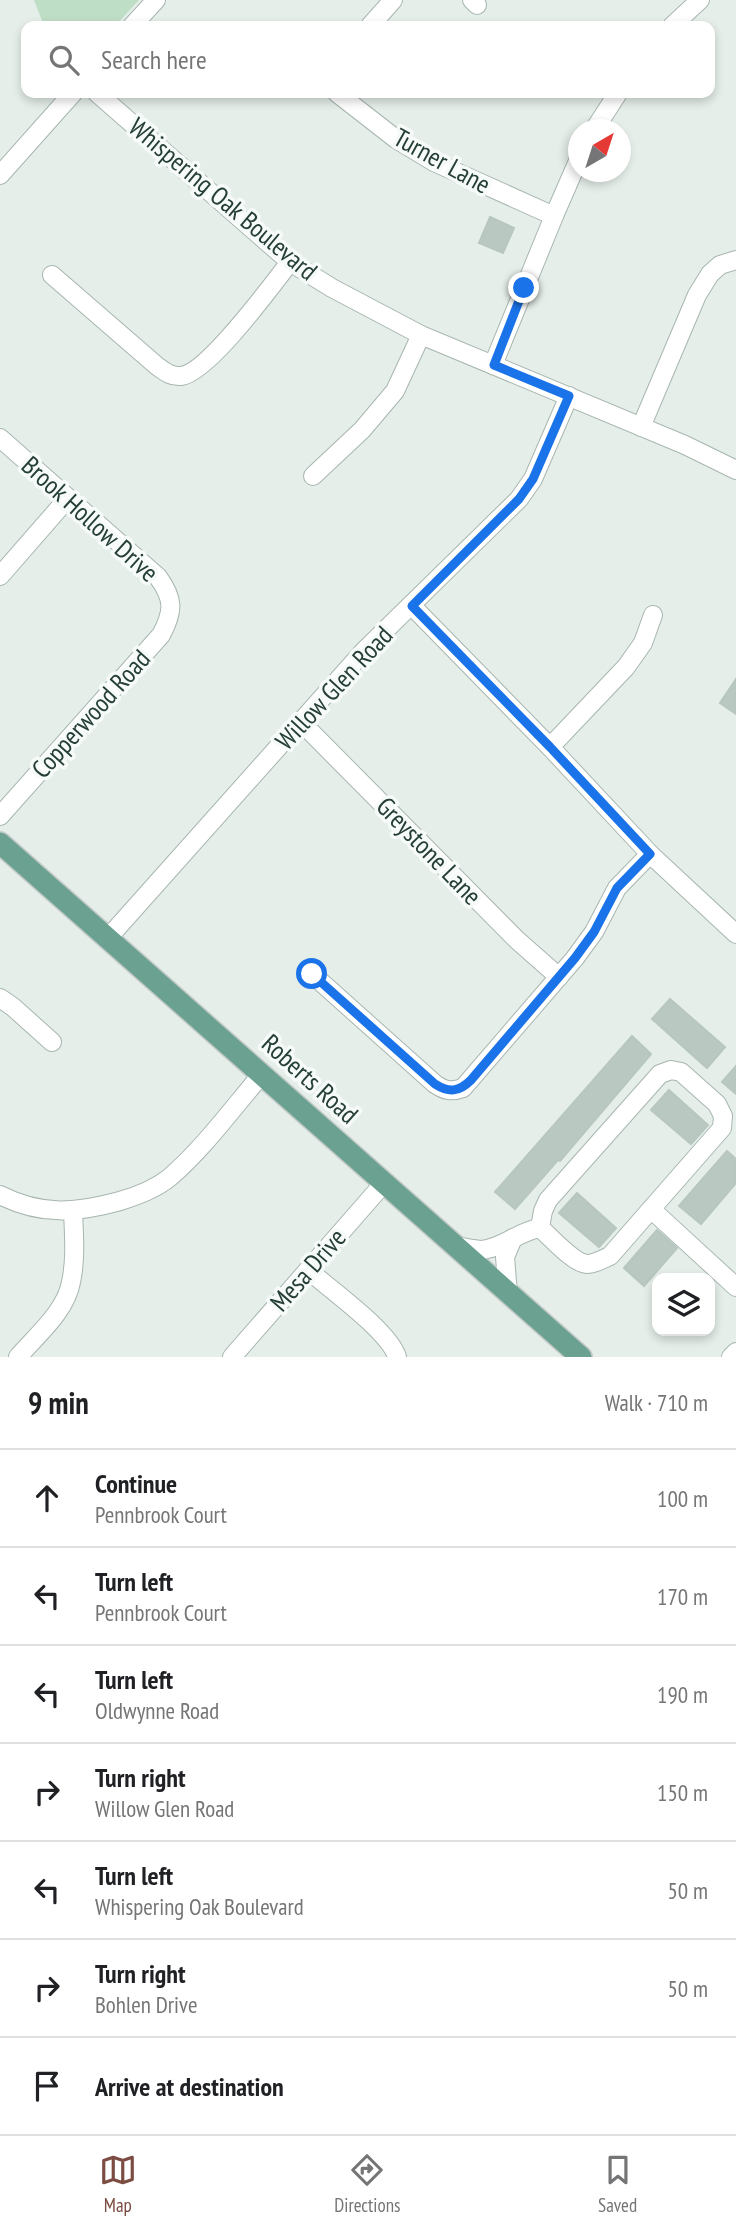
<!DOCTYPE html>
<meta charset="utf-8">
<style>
:root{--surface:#fff;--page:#f6f6f6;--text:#202124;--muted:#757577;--line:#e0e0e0;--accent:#7c4b41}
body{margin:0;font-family:"PT Sans Narrow",sans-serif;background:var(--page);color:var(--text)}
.controls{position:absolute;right:21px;bottom:21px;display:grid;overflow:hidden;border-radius:14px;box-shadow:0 4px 10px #0003}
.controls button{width:63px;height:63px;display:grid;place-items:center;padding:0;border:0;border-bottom:2px solid var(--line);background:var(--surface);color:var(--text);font:35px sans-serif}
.compass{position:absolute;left:568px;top:119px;width:63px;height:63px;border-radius:50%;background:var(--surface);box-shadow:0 4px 10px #0003;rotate:39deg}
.stop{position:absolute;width:21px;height:21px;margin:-16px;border:5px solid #1a73e8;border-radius:50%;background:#fff}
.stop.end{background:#1a73e8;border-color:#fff;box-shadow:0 2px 7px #0008}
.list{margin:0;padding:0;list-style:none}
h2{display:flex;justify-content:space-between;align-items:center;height:91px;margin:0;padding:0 28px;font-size:30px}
h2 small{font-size:23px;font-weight:400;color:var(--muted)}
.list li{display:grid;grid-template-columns:46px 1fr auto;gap:21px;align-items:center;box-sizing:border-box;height:98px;padding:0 28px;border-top:2px solid var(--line)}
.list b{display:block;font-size:26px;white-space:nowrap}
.list p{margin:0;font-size:23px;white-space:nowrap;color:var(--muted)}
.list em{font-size:23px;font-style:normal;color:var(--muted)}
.icon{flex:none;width:38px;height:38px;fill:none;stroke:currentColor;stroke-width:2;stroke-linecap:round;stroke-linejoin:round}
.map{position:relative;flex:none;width:736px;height:1357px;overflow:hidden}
.search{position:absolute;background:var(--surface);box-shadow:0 4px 10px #0003;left:21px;right:21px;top:21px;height:77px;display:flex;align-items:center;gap:18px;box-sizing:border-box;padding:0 24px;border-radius:14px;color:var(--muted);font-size:26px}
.sheet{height:777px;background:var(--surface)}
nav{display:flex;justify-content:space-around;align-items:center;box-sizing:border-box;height:98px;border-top:2px solid var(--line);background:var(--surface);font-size:19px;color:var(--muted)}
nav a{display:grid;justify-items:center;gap:4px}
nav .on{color:var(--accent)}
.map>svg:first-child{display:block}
</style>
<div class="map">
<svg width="736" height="1357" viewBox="0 0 736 1357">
<rect width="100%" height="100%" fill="#e5eee9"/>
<!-- green -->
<polygon fill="#bfdec6" points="34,0 139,0 115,26 44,26"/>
<!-- building -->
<g fill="#bac8c2" stroke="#b7c7c0" stroke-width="2">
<polygon points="490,217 514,228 503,253 479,243"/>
<polygon points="736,679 736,714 720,703"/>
<polygon points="670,999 725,1047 707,1068 652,1019"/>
<polygon points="632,1036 651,1054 560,1161 558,1160 515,1209 495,1192"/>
<polygon points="736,1066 736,1094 722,1082"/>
<polygon points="669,1090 708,1125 691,1144 651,1110"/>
<polygon points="727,1151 736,1159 736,1183 701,1224 679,1206"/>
<polygon points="577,1193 616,1228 599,1247 559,1213"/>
<polygon points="657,1230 677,1248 644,1286 624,1268"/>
</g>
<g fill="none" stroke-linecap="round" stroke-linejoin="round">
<!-- minor casing -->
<g stroke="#a8b6b0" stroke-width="20">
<g id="minor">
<polyline points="472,0 477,5"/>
<polyline points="132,26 156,0"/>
<polyline points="370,26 393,0"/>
<polyline points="672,26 700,0"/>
<polyline points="97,93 290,262 332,288 421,335 685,445 736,470"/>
<polyline points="337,93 396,139 434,162 554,216"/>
<polyline points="594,130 618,93"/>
<polyline points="0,175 73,93"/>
<path d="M52 275 157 366C164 371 171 377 181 376 208 373 272 285 290 262"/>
<polyline points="493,365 554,216 578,161"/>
<polyline points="641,427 697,295 710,274 720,265 736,260"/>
<path d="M0 438 158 577C174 599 174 611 161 635L0 816"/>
<polyline points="313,476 362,430 395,391 421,335"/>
<polyline points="0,576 68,498"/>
<polyline points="412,606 550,747 650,854 736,934"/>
<polyline points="301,722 517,940 559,977"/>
<polyline points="550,747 626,667 643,643 653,615"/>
<polyline points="108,938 363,652 519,499 533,479 569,396"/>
<path d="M312 974 435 1084C445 1091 452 1092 463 1088L575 958 594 932 617 888 650 854"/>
<polyline points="0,998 13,1007 52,1042"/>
<path d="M0 1195C41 1216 77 1213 120 1201 137 1196 155 1189 169 1178 203 1149 233 1108 262 1074"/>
<polyline points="651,1209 736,1287"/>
<path d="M455 1246C463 1247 474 1250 482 1250 503 1248 519 1231 540 1228 552 1238 573 1263 587 1264 595 1264 603 1259 610 1256L722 1128 723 1116 717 1104 681 1072 671 1070 660 1074 548 1200 543 1211 540 1228"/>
<path d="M308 1270C330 1289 390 1332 397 1357"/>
<polyline points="508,1294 505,1257 513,1238"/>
<path d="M18 1357C37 1335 66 1311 71 1282 76 1259 74 1235 73 1211"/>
<polyline points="232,1357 384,1183"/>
<polyline points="731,1357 736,1352"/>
</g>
</g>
<!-- major casing -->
<g stroke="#c2c9c7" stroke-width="24">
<polyline id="major" points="0,843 581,1357"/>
</g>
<!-- minor -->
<use href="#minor" stroke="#fff" stroke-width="18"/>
<!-- major -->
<use href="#major" stroke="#6ba191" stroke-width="21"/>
</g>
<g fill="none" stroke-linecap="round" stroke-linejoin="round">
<!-- route -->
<path stroke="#1a73e8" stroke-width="9" d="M312 974 435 1084C449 1093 459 1092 471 1080L575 958 594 932 617 888 650 854 550 747 412 606 519 499 533 479 569 396 494 365 524 288"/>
</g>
<g text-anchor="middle" stroke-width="7" stroke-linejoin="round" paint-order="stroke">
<!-- street labels -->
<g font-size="26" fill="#253f37" stroke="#f6faf8">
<text transform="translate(442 161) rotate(29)" y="9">Turner Lane</text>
<text transform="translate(223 199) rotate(40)" y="9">Whispering Oak Boulevard</text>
<text transform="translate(90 519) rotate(42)" y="9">Brook Hollow Drive</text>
<text transform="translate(334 688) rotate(-47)" y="9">Willow Glen Road</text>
<text transform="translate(91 714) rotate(-48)" y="9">Copperwood Road</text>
<text transform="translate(429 851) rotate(46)" y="9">Greystone Lane</text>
<text transform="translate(310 1079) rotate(42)" y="9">Roberts Road</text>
<text transform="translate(308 1270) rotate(-49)" y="9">Mesa Drive</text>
</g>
</g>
</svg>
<div class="controls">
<button><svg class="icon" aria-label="layers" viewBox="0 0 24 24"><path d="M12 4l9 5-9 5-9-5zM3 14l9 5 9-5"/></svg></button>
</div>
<svg class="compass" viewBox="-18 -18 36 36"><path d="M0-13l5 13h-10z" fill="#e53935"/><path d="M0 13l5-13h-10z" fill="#757577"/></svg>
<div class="stop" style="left:312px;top:974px"></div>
<div class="stop end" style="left:524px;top:288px"></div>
<div class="search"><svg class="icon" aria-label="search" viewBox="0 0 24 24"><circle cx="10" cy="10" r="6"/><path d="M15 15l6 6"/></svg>Search here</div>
</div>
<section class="sheet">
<h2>9 min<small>Walk · 710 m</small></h2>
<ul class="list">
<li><svg class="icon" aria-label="ahead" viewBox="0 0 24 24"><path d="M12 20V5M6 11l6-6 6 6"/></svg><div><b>Continue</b><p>Pennbrook Court</p></div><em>100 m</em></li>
<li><svg class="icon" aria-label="left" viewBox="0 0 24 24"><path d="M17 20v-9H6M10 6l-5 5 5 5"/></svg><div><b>Turn left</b><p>Pennbrook Court</p></div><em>170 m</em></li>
<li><svg class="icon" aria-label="left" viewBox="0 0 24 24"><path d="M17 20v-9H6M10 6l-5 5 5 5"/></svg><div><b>Turn left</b><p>Oldwynne Road</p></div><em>190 m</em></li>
<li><svg class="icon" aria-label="right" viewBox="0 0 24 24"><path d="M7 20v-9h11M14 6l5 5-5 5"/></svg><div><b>Turn right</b><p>Willow Glen Road</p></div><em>150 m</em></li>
<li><svg class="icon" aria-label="left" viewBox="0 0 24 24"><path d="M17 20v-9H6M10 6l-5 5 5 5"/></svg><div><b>Turn left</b><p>Whispering Oak Boulevard</p></div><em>50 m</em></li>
<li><svg class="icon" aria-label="right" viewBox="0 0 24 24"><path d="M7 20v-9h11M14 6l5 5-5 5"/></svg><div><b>Turn right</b><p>Bohlen Drive</p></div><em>50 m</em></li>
<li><svg class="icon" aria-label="arrive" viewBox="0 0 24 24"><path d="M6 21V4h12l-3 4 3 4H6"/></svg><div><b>Arrive at destination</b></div></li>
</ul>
</section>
<nav>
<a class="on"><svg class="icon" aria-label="map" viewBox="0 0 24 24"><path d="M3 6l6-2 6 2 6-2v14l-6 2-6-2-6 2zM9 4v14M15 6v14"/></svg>Map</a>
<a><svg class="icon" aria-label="directions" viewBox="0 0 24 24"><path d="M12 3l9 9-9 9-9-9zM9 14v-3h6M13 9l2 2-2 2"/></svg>Directions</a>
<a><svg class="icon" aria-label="saved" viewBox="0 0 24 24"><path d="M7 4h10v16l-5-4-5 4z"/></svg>Saved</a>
</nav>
